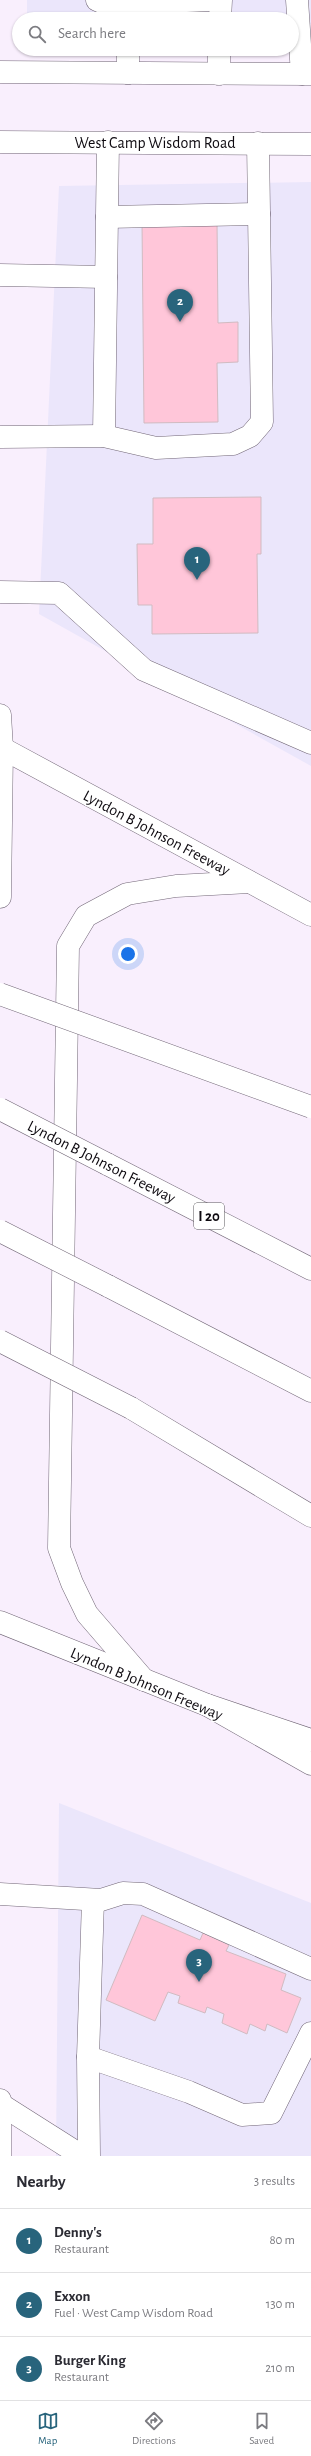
<!DOCTYPE html>
<meta charset="utf-8">
<style>
:root{--surface:#fff;--page:#f7f7f7;--text:#2b2b33;--muted:#7c7c81;--line:#e1e1e2;--accent:#28647c}
body{margin:0;font-family:"Alegreya Sans",sans-serif;background:var(--page);color:var(--text)}
.you{position:absolute;left:128px;top:954px;width:14px;height:14px;margin:-10px;border:3px solid #fff;border-radius:50%;background:#1a73e8;box-shadow:0 0 0 6px #1a73e833}
.badge{display:grid;place-items:center;width:26px;height:26px;border-radius:50%;background:var(--accent);color:#fff;font-size:13px;font-weight:700}
.pin{position:absolute;translate:-50% -33px;filter:drop-shadow(0 1px 2px #0008)}
.pin::after{content:'';position:absolute;top:21px;width:14px;height:12px;background:inherit;clip-path:polygon(0 0,100% 0,50% 100%)}
.list{margin:0;padding:0;list-style:none}
h2{display:flex;justify-content:space-between;align-items:center;height:52px;margin:0;padding:0 16px;font-size:17px}
h2 small{font-size:13px;font-weight:400;color:var(--muted)}
.list li{display:grid;grid-template-columns:26px 1fr auto;gap:12px;align-items:center;box-sizing:border-box;height:64px;padding:0 16px;border-top:1px solid var(--line)}
.list b{display:block;font-size:15px;white-space:nowrap}
.list p{margin:0;font-size:13px;white-space:nowrap;color:var(--muted)}
.list em{font-size:13px;font-style:normal;color:var(--muted)}
.icon{flex:none;width:22px;height:22px;fill:none;stroke:currentColor;stroke-width:2;stroke-linecap:round;stroke-linejoin:round}
.map{position:relative;flex:none;width:311px;height:2156px;overflow:hidden}
.search{position:absolute;background:var(--surface);box-shadow:0 1px 3px #0004;left:12px;right:12px;top:12px;height:44px;display:flex;align-items:center;gap:10px;box-sizing:border-box;padding:0 14px;border-radius:22px;color:var(--muted);font-size:15px}
.sheet{height:244px;background:var(--surface)}
nav{display:flex;justify-content:space-around;align-items:center;box-sizing:border-box;height:56px;border-top:1px solid var(--line);background:var(--surface);font-size:11px;color:var(--muted)}
nav a{display:grid;justify-items:center;gap:2px}
nav .on{color:var(--accent)}
.map>svg:first-child{display:block}
</style>
<div class="map">
<svg width="311" height="2156" viewBox="0 0 311 2156">
<rect width="100%" height="100%" fill="#f9effd"/>
<!-- commercial -->
<g fill="#ebe6fb">
<polygon points="27,0 311,0 311,24 292,24 292,19 27,19"/>
<polygon points="311,182 311,766 39,614 59,186"/>
<polygon points="59,1803 311,1903 311,2156 56,2156"/>
</g>
<!-- building -->
<g fill="#ffc6d9" stroke="#d1bbc1">
<polygon points="217,221 218,323 238,322 238,362 217,363 218,422 144,423 142,222"/>
<polygon points="261,497 261,554 257,554 258,633 152,634 152,605 138,605 137,544 153,544 153,498"/>
<polygon points="142,1915 200,1940 203,1933 229,1945 226,1951 286,1974 281,1990 301,1998 287,2033 267,2024 265,2031 250,2024 247,2034 222,2023 224,2014 207,2007 205,2013 178,2003 180,1996 168,1992 155,2021 106,2000"/>
</g>
<g fill="none" stroke-linecap="round" stroke-linejoin="round">
<!-- minor casing -->
<g stroke="#726777" stroke-width="23">
<g id="minor">
<polyline points="97,0 106,4 213,0"/>
<polyline points="297,0 302,74"/>
<polyline points="220,19 221,0"/>
<polyline points="128,73 128,49"/>
<polyline points="219,74 219,49"/>
<polyline points="107,217 259,214"/>
<polyline points="0,275 106,277"/>
<polyline points="104,436 108,142"/>
<polyline points="0,437 104,436 156,448 233,444 250,436 262,422 258,143"/>
<polyline points="0,592 59,593 144,670 311,743"/>
<polyline points="0,1894 101,1900 123,1893 143,1894 311,1969"/>
<polyline points="93,1900 88,2057 189,2092 242,2115 271,2113 311,2033"/>
<polyline points="88,2057 89,2156"/>
<polyline points="0,2104 82,2156"/>
</g>
</g>
<!-- major casing -->
<g stroke="#726777" stroke-width="23">
<g id="major">
<polyline points="0,72 311,74"/>
<polyline points="0,142 311,144"/>
<polyline points="0,715 2,748 0,897"/>
<polyline points="0,747 311,915"/>
<polyline points="0,1622 207,1705 311,1764"/>
<polyline points="144,1680 87,1614 72,1583 59,1548 68,946 86,916 127,894 176,886 249,882"/>
<polyline points="0,2100 0,2156"/>
</g>
</g>
<!-- highway casing -->
<g stroke="#726777" stroke-width="23">
<g id="highway">
<polyline points="107,1164 311,1269"/>
<polyline points="108,1286 311,1391"/>
<polyline points="131,1408 311,1516"/>
<polyline points="207,1705 311,1740"/>
</g>
</g>
<!-- minor -->
<use href="#minor" stroke="#fff" stroke-width="22"/>
<!-- major -->
<use href="#major" stroke="#fff" stroke-width="22"/>
<!-- highway -->
<use href="#highway" stroke="#fff" stroke-width="22"/>
<!-- highway-bridge casing -->
<g stroke="#726777" stroke-width="23" stroke-linecap="butt">
<g id="highway-bridge">
<polyline points="0,994 311,1107"/>
<polyline points="0,1109 107,1164"/>
<polyline points="0,1231 108,1286"/>
<polyline points="0,1341 131,1408"/>
</g>
</g>
<!-- highway-bridge -->
<use href="#highway-bridge" stroke="#fff" stroke-width="22"/>
</g>
<g text-anchor="middle" stroke-width="3" stroke-linejoin="round" paint-order="stroke">
<!-- shield labels -->
<rect fill="#fff" stroke="#565458" stroke-width="1" x="194" y="1203" width="30" height="26" rx="3"/>
<g font-size="15" font-weight="bold" fill="#0e0a10">
<text x="209" y="1221">I 20</text>
</g>
<!-- street labels -->
<g font-size="16" fill="#0e0a10" stroke="#fff">
<text x="155" y="148">West Camp Wisdom Road</text>
<text transform="translate(157 832) rotate(28)" y="6">Lyndon B Johnson Freeway</text>
<text transform="translate(102 1161) rotate(27)" y="6">Lyndon B Johnson Freeway</text>
<text transform="translate(147 1683) rotate(23)" y="6">Lyndon B Johnson Freeway</text>
</g>
</g>
</svg>
<div class="you"></div>
<div class="pin badge" style="left:197px;top:580px">1</div>
<div class="pin badge" style="left:180px;top:322px">2</div>
<div class="pin badge" style="left:199px;top:1982px">3</div>
<div class="search"><svg class="icon" aria-label="search" viewBox="0 0 24 24"><circle cx="10" cy="10" r="6"/><path d="M15 15l6 6"/></svg>Search here</div>
</div>
<section class="sheet">
<h2>Nearby<small>3 results</small></h2>
<ul class="list">
<li><span class="badge">1</span><div><b>Denny's</b><p>Restaurant</p></div><em>80 m</em></li>
<li><span class="badge">2</span><div><b>Exxon</b><p>Fuel · West Camp Wisdom Road</p></div><em>130 m</em></li>
<li><span class="badge">3</span><div><b>Burger King</b><p>Restaurant</p></div><em>210 m</em></li>
</ul>
</section>
<nav>
<a class="on"><svg class="icon" aria-label="map" viewBox="0 0 24 24"><path d="M3 6l6-2 6 2 6-2v14l-6 2-6-2-6 2zM9 4v14M15 6v14"/></svg>Map</a>
<a><svg class="icon" aria-label="directions" viewBox="0 0 24 24"><path d="M12 3l9 9-9 9-9-9zM9 14v-3h6M13 9l2 2-2 2"/></svg>Directions</a>
<a><svg class="icon" aria-label="saved" viewBox="0 0 24 24"><path d="M7 4h10v16l-5-4-5 4z"/></svg>Saved</a>
</nav>
